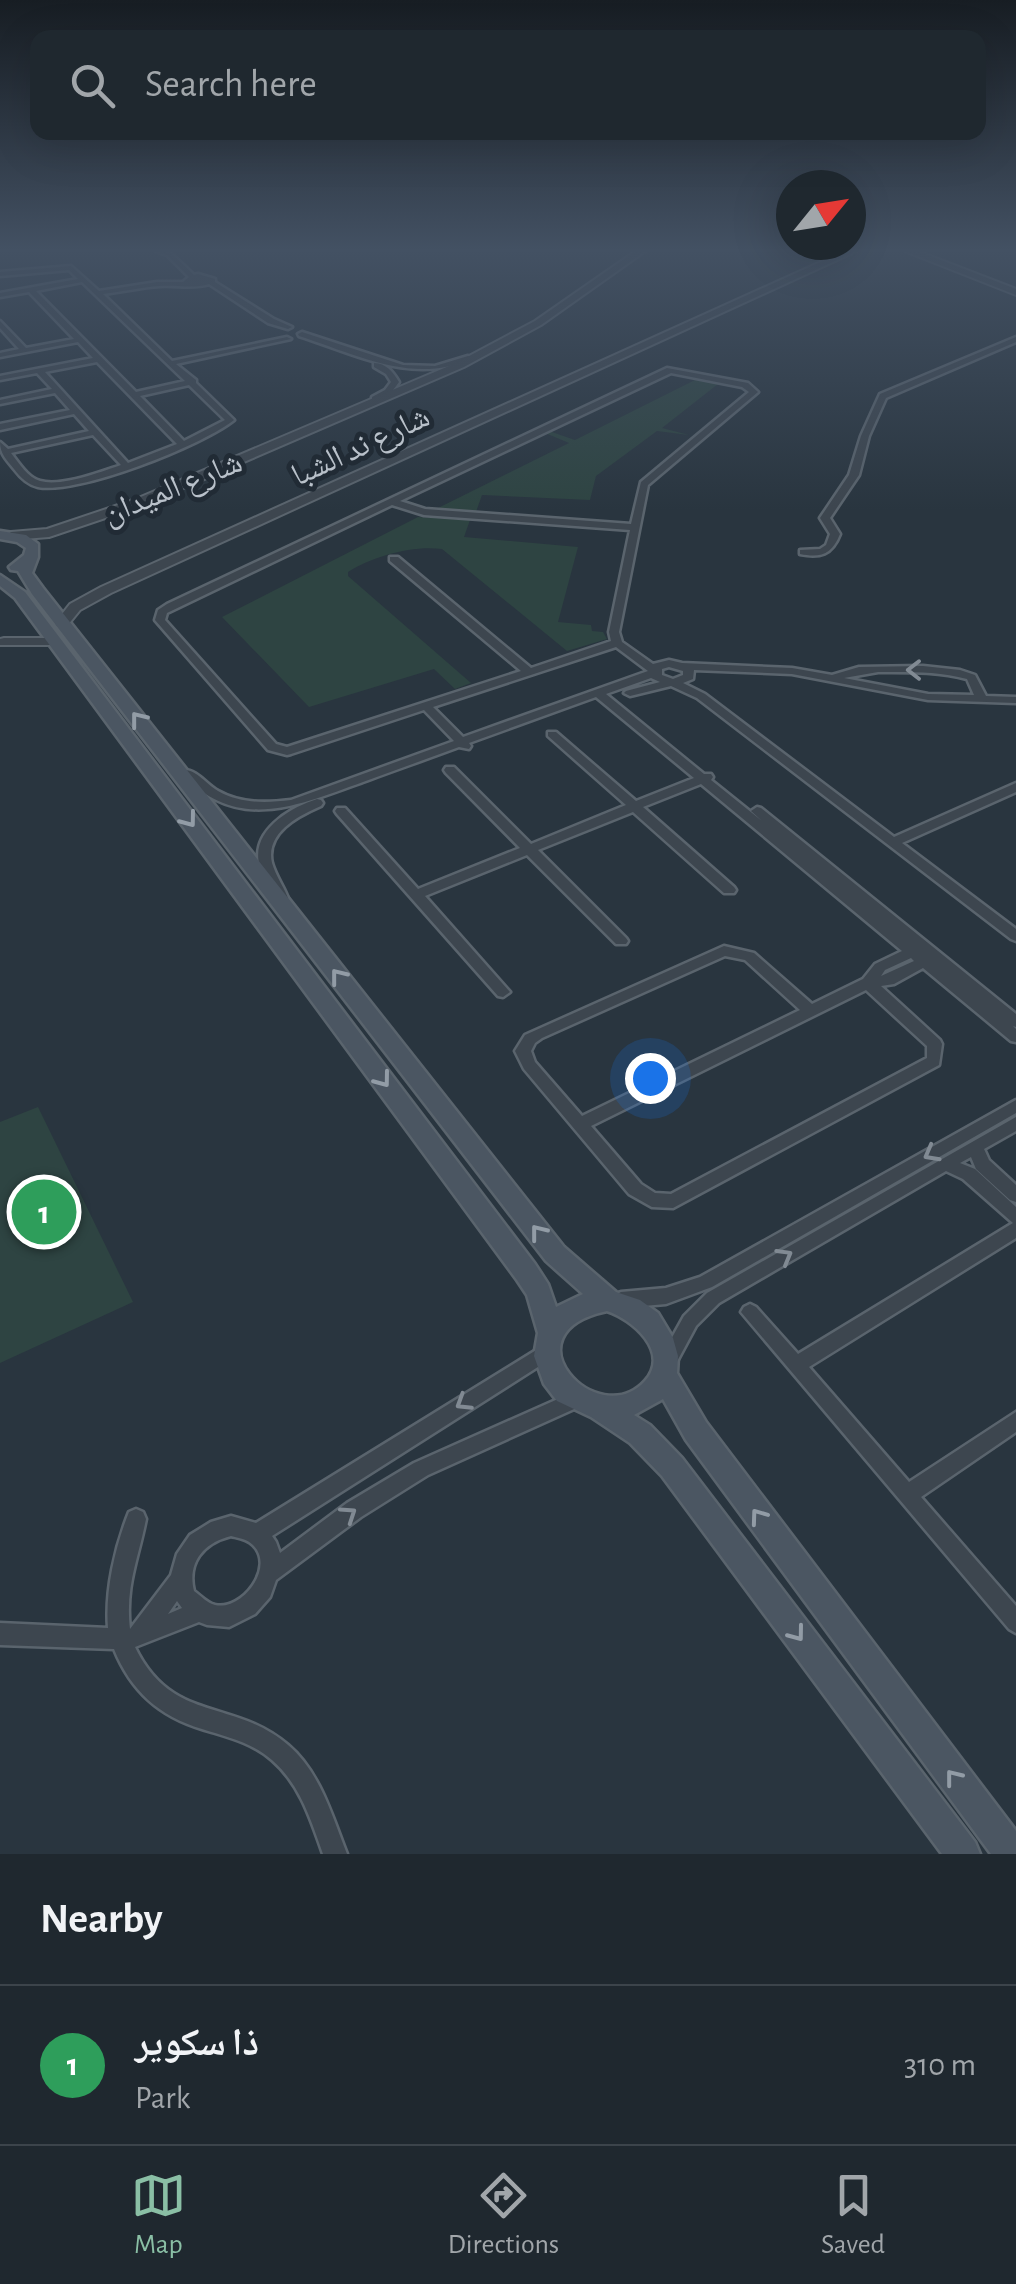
<!DOCTYPE html>
<meta charset="utf-8">
<style>
:root{--surface:#1f282f;--page:#273037;--text:#f1f3f6;--muted:#a1a6aa;--line:#3c444b;--accent:#8abfa5}
body{margin:0;font-family:"Alegreya Sans","Noto Naskh Arabic",sans-serif;background:var(--page);color:var(--text)}
.compass{position:absolute;left:776px;top:170px;width:90px;height:90px;border-radius:50%;background:var(--surface);box-shadow:0 10px 40px #0002;rotate:60deg}
.you{position:absolute;left:650px;top:1078px;width:35px;height:35px;margin:-25px;border:8px solid #fff;border-radius:50%;background:#1a73e8;box-shadow:0 0 0 15px #1a73e833}
.badge{display:grid;place-items:center;width:65px;height:65px;border-radius:50%;background:var(--accent);color:#fff;font-size:32px;font-weight:700}
.pin{position:absolute;translate:-50% -50%;border:5px solid #fff;box-shadow:0 2px 10px #0006}
.list{margin:0;padding:0;list-style:none}
h2{display:flex;justify-content:space-between;align-items:center;height:130px;margin:0;padding:0 40px;font-size:42px}
h2 small{font-size:32px;font-weight:400;color:var(--muted)}
.list li{display:grid;grid-template-columns:65px 1fr auto;gap:30px;align-items:center;box-sizing:border-box;height:160px;padding:0 40px;border-top:2px solid var(--line)}
.list b{display:block;font-size:38px;white-space:nowrap}
.list p{margin:0;font-size:32px;white-space:nowrap;color:var(--muted)}
.list em{font-size:32px;font-style:normal;color:var(--muted)}
.icon{flex:none;width:55px;height:55px;fill:none;stroke:currentColor;stroke-width:2;stroke-linecap:round;stroke-linejoin:round}
.map{position:relative;flex:none;width:1016px;height:1854px;overflow:hidden}
.search{position:absolute;background:var(--surface);box-shadow:0 10px 40px #0002;left:30px;right:30px;top:30px;height:110px;display:flex;align-items:center;gap:25px;box-sizing:border-box;padding:0 35px;border-radius:20px;color:var(--muted);font-size:38px}
.sheet{height:290px;background:var(--surface)}
nav{display:flex;justify-content:space-around;align-items:center;box-sizing:border-box;height:140px;border-top:2px solid var(--line);background:var(--surface);font-size:28px;color:var(--muted)}
nav a{display:grid;justify-items:center;gap:5px}
nav .on{color:var(--accent)}
.map>svg:first-child{display:block}
</style>
<div class="map">
<svg width="1016" height="1854" viewBox="0 0 1016 1854">
<rect width="100%" height="100%" fill="#29353f"/>
<!-- green -->
<g fill="#2e4442">
<polygon points="697,379 718,384 662,428 689,435 657,431 596,476 590,500 482,495 476,512 436,509 569,443 545,433 549,431 575,440"/>
<path d="M418 517 470 520 464 537 578 547 558 622 591 625 592 631 603 632 607 639 567 651 442 549C413 545 373 556 348 572V576L471 683 455 689 434 669 309 707 222 617Z"/>
<polygon points="38,1107 133,1302 0,1363 0,1122"/>
</g>
<g fill="none" stroke-linecap="round" stroke-linejoin="round">
<!-- minor casing -->
<g stroke="#5a646d" stroke-width="5">
<g id="minor">
<path d="M153 250 171 253 194 275 198 274 215 279V282L274 319 292 327 288 329 268 323 209 284C195 289 177 285 160 286 141 287 122 292 103 294L172 361 287 337 291 339 176 364 196 380V383L234 420C203 445 78 495 38 487 28 485 20 477 14 469 7 460 0 454 0 442L8 449 89 431 74 414 0 430V424L70 410 55 393 0 404V400L52 389 37 373 0 380V376L93 358 78 342 0 357V353L19 349 0 328V321L26 348 74 339 29 292 0 297V293L78 279 69 270 0 276V272L71 266 99 291 157 282H183L189 277 167 255ZM82 282 185 381 136 392 36 291ZM97 362 177 444 128 463 45 372ZM189 385 225 420 184 441 140 396ZM93 435 121 465C100 472 62 487 40 481 28 478 19 463 11 453Z"/>
<path d="M302 332 403 365 435 366 468 356 472 358C415 386 355 354 299 336L298 334Z"/>
<path d="M1016 337V342L886 398 869 436 859 475 830 518 840 534C832 555 820 558 800 554V550L820 549 826 545 830 534 820 518 849 475 861 436 880 394Z"/>
<path d="M374 363C386 363 393 372 399 382 392 392 385 401 372 401V397L385 390 391 382 386 374 374 367Z"/>
<path d="M667 368 748 383 758 392 648 485 619 632 622 642 653 664 669 660 682 663 792 668 832 675 859 667 923 666 960 670 975 675 986 696 1016 697V703L928 700 792 674 694 670 693 679 683 683 705 694 894 837 1016 783V792L902 843 1016 929V941L1011 939 697 698 671 686 630 696 624 693 626 691 660 682 651 678 606 694 704 774H711L713 777 711 780 762 821 751 811 757 807 761 808 1016 1014V1027L1013 1026 1016 1029V1042L1011 1041 923 968 894 984 881 986 940 1040 942 1044 939 1065 673 1208 652 1207 629 1194 524 1069 515 1051 525 1035 724 946 754 953 812 1004 863 979 875 964 902 951 701 784 643 807 734 887 736 890 734 893H724L633 812 538 850 626 938 628 941 626 944H616L527 855 425 896 510 992 503 997 498 996 337 814 335 811 337 808H345L418 889 520 848 446 773 444 770 446 767H454L531 844 626 805 548 736V732H556L636 801 694 778 596 697 469 743 471 746 469 749 459 747C427 759 395 770 363 782 299 805 236 834 182 773L184 770C197 770 206 784 218 791 241 804 266 803 291 800L454 741 424 710 291 754 287 755 268 750 155 620 158 610 167 604ZM671 373 742 387 749 392 641 482 631 524 425 509 400 501ZM392 505 424 515 630 530 609 632 611 641 531 668 398 557H390V561L521 671 287 747 276 744 165 620 167 613ZM616 647 648 671 463 737 433 707ZM669 667 683 671V675L673 679 662 675V669ZM878 672C907 672 938 671 967 679L974 695 928 694 844 678ZM725 956 745 960 800 1010 582 1116 535 1062 531 1051 535 1043 542 1038ZM911 958 914 961 881 976 885 970ZM866 990 927 1046V1058L671 1194 655 1193 641 1184 591 1126Z"/>
<path d="M317 799 321 800 323 803 321 806C298 816 265 833 272 863 276 877 285 888 289 901L287 904H277C272 892 264 880 260 867 249 832 289 808 317 799Z"/>
<polygon points="1016,1100 1016,1113 712,1287 666,1304 621,1308 615,1305 612,1300 615,1295 621,1292 666,1288 700,1277"/>
<polygon points="1016,1117 1016,1131 984,1149 989,1160 1016,1185 1016,1202 1010,1200 976,1169 971,1157 960,1163 975,1169 1016,1207 1016,1238 809,1367 909,1482 1016,1412 1016,1432 921,1497 1016,1606 1016,1633 1009,1629 741,1312 744,1307 750,1304 756,1307 798,1354 1013,1223 963,1179 946,1171 719,1303 696,1326 674,1367 668,1369 662,1367 659,1361 684,1316 707,1293"/>
<path d="M546 1344 552 1346 555 1352 552 1358 272 1536 276 1542 280 1553 347 1503 414 1463 576 1391 583 1393 585 1399 583 1405 428 1475 361 1517 276 1580 270 1597 255 1614 229 1627 207 1625 199 1622 135 1647C172 1724 234 1698 288 1745 320 1772 332 1816 347 1854H323C311 1820 300 1784 272 1760 251 1742 227 1737 202 1729 159 1716 131 1691 114 1649L0 1645V1623L108 1628C105 1591 115 1547 129 1512L136 1509 143 1512 146 1519C138 1560 125 1586 130 1629L171 1575 177 1554 190 1535 211 1522 231 1516 256 1523ZM231 1536C239 1538 247 1539 253 1545 276 1567 242 1611 215 1605 207 1603 201 1596 194 1591 187 1563 203 1543 231 1536ZM177 1601 182 1608 168 1614Z"/>
</g>
</g>
<!-- tertiary casing -->
<g stroke="#5a646d" stroke-width="4">
<g id="tertiary">
<polygon points="637,250 647,250 541,325 464,367 144,505 49,537 11,540 5,536 11,532 47,529 136,499 456,363 535,321"/>
<polygon points="847,250 859,250 111,593 80,610 67,626 57,626 55,623 70,604 101,587"/>
<polygon points="902,250 915,250 1016,289 1016,295"/>
<polygon points="54,638 59,639 59,645 0,645 0,639 4,638"/>
</g>
</g>
<!-- secondary casing -->
<g stroke="#5a646d" stroke-width="5">
<path id="secondary" d="M0 531 26 535 38 544V557L32 573 43 588 564 1247 616 1292 640 1300 658 1313 673 1338 678 1356 677 1373 706 1422 1016 1831V1854H991L686 1440 663 1399 634 1415 650 1425 682 1458 975 1842 980 1854H942L662 1476 630 1443 591 1417 557 1401 544 1384 534 1356 538 1333 527 1295 517 1280 15 598 0 586V575L25 592 535 1264 548 1284 556 1307 583 1294 546 1261 32 594 18 571 11 570 9 567 24 555 26 548 17 542 0 539ZM607 1311C632 1319 671 1352 645 1381 598 1433 503 1333 607 1311Z"/>
</g>
<!-- minor -->
<use href="#minor" fill="#3d464f" fill-rule="evenodd"/>
<!-- tertiary -->
<use href="#tertiary" fill="#3d464f" fill-rule="evenodd"/>
<!-- secondary -->
<use href="#secondary" fill="#4b5662" fill-rule="evenodd"/>
</g>
<!-- one-way arrows -->
<defs><path id="oneway-chevron" d="M-2-3.5L2.5 0L-2 3.5" fill="none" stroke-width="1.6" stroke-linecap="round" stroke-linejoin="round" transform="scale(2.5)"/></defs>
<g stroke="#818a93">
<use href="#oneway-chevron" transform="translate(914 670) rotate(-180)"/>
<use href="#oneway-chevron" transform="translate(931 1154) rotate(151)"/>
<use href="#oneway-chevron" transform="translate(785 1256) rotate(-30)"/>
<use href="#oneway-chevron" transform="translate(463 1403) rotate(148)"/>
<use href="#oneway-chevron" transform="translate(349 1514) rotate(-34)"/>
</g>
<g stroke="#929ca6">
<use href="#oneway-chevron" transform="translate(138 719) rotate(-128)"/>
<use href="#oneway-chevron" transform="translate(189 820) rotate(53)"/>
<use href="#oneway-chevron" transform="translate(338 976) rotate(-128)"/>
<use href="#oneway-chevron" transform="translate(383 1080) rotate(53)"/>
<use href="#oneway-chevron" transform="translate(538 1232) rotate(-128)"/>
<use href="#oneway-chevron" transform="translate(758 1516) rotate(-126)"/>
<use href="#oneway-chevron" transform="translate(797 1634) rotate(53)"/>
<use href="#oneway-chevron" transform="translate(953 1777) rotate(-128)"/>
</g>
<!-- sky -->
<linearGradient id="sky" x2="0" y2="1"><stop stop-color="#171d23"/><stop offset="0.49" stop-color="#435163"/><stop offset="1" stop-color="#435163" stop-opacity="0"/></linearGradient>
<rect width="1016" height="510" fill="url(#sky)"/>
<g text-anchor="middle" stroke-width="10" stroke-linejoin="round" paint-order="stroke">
<!-- far-street labels -->
<g font-size="32" fill="#b9c1ca" stroke="#212b35">
<text transform="translate(360 445) rotate(-25)" y="11">شارع ند الشبا</text>
<text transform="translate(172 487) rotate(-22)" y="11">شارع الميدان</text>
</g>
</g>
</svg>
<svg class="compass" viewBox="-18 -18 36 36"><path d="M0-13l5 13h-10z" fill="#e53935"/><path d="M0 13l5-13h-10z" fill="#a1a6aa"/></svg>
<div class="you"></div>
<div class="pin badge" style="left:44px;top:1212px;background:#2e9e5b">1</div>
<div class="search"><svg class="icon" aria-label="search" viewBox="0 0 24 24"><circle cx="10" cy="10" r="6"/><path d="M15 15l6 6"/></svg>Search here</div>
</div>
<section class="sheet">
<h2>Nearby<small></small></h2>
<ul class="list">
<li><span class="badge" style="background:#2e9e5b">1</span><div><b>ذا سكوير</b><p>Park</p></div><em>310 m</em></li>
</ul>
</section>
<nav>
<a class="on"><svg class="icon" aria-label="map" viewBox="0 0 24 24"><path d="M3 6l6-2 6 2 6-2v14l-6 2-6-2-6 2zM9 4v14M15 6v14"/></svg>Map</a>
<a><svg class="icon" aria-label="directions" viewBox="0 0 24 24"><path d="M12 3l9 9-9 9-9-9zM9 14v-3h6M13 9l2 2-2 2"/></svg>Directions</a>
<a><svg class="icon" aria-label="saved" viewBox="0 0 24 24"><path d="M7 4h10v16l-5-4-5 4z"/></svg>Saved</a>
</nav>
